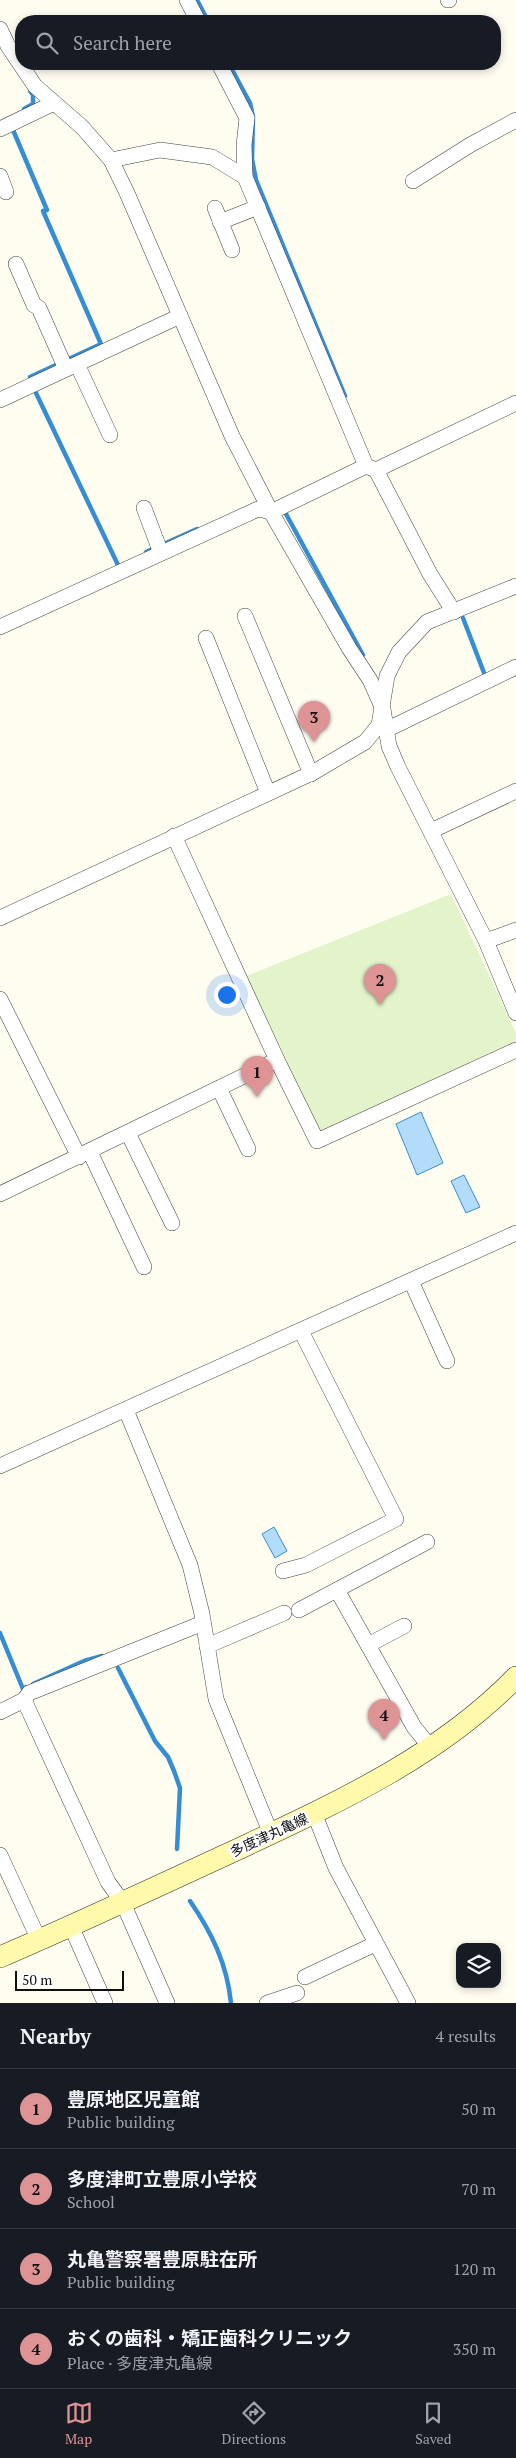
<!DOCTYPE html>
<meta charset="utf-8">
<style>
:root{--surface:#171b24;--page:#20242c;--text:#f1f3f6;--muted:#9ea1a6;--line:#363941;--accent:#de9395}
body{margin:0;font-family:"PT Serif","Noto Sans JP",serif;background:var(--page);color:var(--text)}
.controls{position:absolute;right:15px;bottom:15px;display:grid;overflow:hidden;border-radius:10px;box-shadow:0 2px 8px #0003}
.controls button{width:45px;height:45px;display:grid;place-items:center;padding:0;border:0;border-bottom:1px solid var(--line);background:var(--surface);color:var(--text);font:25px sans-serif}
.scale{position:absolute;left:15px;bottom:12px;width:109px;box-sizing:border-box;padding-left:5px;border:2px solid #0f0f0f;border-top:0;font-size:14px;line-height:18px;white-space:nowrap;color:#0f0f0f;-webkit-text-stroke:4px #fff;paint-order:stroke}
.you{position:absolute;left:226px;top:994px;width:18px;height:18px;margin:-12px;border:4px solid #fff;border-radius:50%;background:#1a73e8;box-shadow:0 0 0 8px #1a73e833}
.badge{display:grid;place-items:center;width:32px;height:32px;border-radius:50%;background:var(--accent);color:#111;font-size:16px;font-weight:700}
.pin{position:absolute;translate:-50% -41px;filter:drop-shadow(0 1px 2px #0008)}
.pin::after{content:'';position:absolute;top:26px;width:18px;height:15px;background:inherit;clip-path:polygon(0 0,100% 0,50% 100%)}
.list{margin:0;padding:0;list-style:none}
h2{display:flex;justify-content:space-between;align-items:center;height:65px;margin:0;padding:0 20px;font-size:21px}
h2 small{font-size:16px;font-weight:400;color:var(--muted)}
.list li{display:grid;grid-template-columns:32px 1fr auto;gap:15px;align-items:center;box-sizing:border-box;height:80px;padding:0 20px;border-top:1px solid var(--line)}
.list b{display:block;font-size:19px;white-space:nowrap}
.list p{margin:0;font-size:16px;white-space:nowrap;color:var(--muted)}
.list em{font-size:16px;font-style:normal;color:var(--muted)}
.icon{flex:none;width:28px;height:28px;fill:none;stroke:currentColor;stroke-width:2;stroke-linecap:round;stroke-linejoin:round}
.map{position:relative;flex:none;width:516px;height:2003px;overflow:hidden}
.search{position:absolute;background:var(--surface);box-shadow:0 2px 8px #0003;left:15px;right:15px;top:15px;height:55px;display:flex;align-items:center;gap:12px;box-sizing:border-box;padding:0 18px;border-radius:20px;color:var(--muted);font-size:19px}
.sheet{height:385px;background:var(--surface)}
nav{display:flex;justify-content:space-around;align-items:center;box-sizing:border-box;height:70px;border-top:1px solid var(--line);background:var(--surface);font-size:14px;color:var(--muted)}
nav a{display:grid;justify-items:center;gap:2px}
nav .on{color:var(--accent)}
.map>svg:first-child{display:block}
</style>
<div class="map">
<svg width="516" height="2003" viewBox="0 0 516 2003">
<rect width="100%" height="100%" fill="#fffdf0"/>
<!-- pitch -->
<polygon fill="#e3f3ca" points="451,894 516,1033 516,1044 320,1132 244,977"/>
<!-- water -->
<g fill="#b2dcf9" stroke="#358ed5">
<polygon points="421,1112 443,1163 417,1175 396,1124"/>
<polygon points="464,1175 480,1207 466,1213 451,1181"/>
<polygon points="274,1527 287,1551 275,1558 262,1534"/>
</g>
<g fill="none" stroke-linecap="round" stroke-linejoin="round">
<!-- stream -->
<g stroke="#358ed5" stroke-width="4.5">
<polyline points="197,0 208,21"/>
<polyline points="229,64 250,103 253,117 252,159 256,180 345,396"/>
<polyline points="24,109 33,104 33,95 30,91"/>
<polyline points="13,130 47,210 43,211 101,344 30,377"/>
<polyline points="36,393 118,565"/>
<polyline points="286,514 363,655"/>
<polyline points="146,552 197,529"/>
<polyline points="463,618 486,678"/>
<polyline points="0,1633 23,1689 26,1687"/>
<polyline points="118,1668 155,1741 168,1757 174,1771 180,1788 177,1849"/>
<polyline points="33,1684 84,1661 102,1656"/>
<path d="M190 1901C212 1933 227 1964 231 2003"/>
</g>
<!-- street casing -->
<g stroke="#424242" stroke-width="16">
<g id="street">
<polyline points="187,0 198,21"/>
<polyline points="448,0 449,0"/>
<polyline points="0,29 8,46 35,86 82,127 111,160 127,193 232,436 271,512 349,648 370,680 383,709 389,746 398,767 486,941 516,1013"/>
<polyline points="219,64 247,118 244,145 245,177"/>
<polyline points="0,129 54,103"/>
<polyline points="111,160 160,150 212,157 245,177 366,466 376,470 430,574 454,612"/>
<polyline points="0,176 6,192"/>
<polyline points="413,181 470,145 516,120"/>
<polyline points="215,208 232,250"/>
<polyline points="220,222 258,207"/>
<polyline points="16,264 34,305 39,308 66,369"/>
<polyline points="77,364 110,435"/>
<polyline points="0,400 180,316"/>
<polyline points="376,470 516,403"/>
<polyline points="144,508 161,553"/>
<polyline points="245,616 311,774"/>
<polyline points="0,627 258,509 271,512 366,466"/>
<polyline points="206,638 268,793"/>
<polyline points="386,730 516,667"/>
<polyline points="431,831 516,791"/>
<polyline points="0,918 314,772 365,742 379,725 387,676 399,652 427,622 516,586"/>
<polyline points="486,941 516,930"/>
<polyline points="0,999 79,1157"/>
<polyline points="277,1060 317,1141 516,1050"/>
<polyline points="219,1088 248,1149"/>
<polyline points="128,1133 172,1223"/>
<polyline points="90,1152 144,1267"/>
<polyline points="0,1194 277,1060 174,836"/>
<polyline points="411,1281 447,1361"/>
<polyline points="126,1410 190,1565 202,1614 216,1699 271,1834"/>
<polyline points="0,1466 516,1233"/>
<polyline points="283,1571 306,1565 396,1519 301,1331"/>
<polyline points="337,1590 414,1727 431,1748"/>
<polyline points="299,1610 427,1542"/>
<polyline points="368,1645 404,1626"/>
<polyline points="207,1646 284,1613"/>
<polyline points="24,1700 108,1882 123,1903 167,2003"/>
<polyline points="0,1712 24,1700 29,1693 203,1623"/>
<polyline points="314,1813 336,1868 408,2003"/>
<polyline points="0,1855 39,1940"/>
<polyline points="71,1926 105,2003"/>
<polyline points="305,1977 375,1944"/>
<polyline points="267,2003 297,1993"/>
</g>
</g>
<!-- secondary casing -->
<g stroke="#313131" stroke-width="22">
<path id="secondary" d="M0 1957C79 1923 156 1887 234 1851 334 1804 439 1757 516 1677"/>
</g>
<!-- street -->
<use href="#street" stroke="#fff" stroke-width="15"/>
<!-- secondary -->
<use href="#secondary" stroke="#fff9ab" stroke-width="21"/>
</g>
<g text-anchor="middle" stroke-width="5" stroke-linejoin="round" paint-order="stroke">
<!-- street labels -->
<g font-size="14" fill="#0f0f0f" stroke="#fff">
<text transform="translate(269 1835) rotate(-25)" y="5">多度津丸亀線</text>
</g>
</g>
</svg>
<div class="controls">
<button><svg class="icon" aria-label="layers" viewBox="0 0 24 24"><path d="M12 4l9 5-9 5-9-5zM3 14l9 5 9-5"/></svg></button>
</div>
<div class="scale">50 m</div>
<div class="you"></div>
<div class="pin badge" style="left:257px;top:1097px">1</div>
<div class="pin badge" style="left:380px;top:1005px">2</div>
<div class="pin badge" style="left:314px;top:742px">3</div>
<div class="pin badge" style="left:384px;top:1740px">4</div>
<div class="search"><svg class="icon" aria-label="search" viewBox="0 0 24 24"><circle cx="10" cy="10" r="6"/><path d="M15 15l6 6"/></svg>Search here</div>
</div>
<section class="sheet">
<h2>Nearby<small>4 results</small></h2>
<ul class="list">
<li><span class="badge">1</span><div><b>豊原地区児童館</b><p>Public building</p></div><em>50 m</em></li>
<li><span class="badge">2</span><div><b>多度津町立豊原小学校</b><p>School</p></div><em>70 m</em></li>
<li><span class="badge">3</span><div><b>丸亀警察署豊原駐在所</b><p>Public building</p></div><em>120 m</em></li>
<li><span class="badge">4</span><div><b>おくの歯科・矯正歯科クリニック</b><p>Place · 多度津丸亀線</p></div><em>350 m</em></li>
</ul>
</section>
<nav>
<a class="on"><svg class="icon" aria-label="map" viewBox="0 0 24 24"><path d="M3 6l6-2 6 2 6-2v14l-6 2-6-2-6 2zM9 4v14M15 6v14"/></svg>Map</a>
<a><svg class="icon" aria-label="directions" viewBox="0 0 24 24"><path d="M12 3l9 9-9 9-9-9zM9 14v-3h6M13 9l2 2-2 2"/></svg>Directions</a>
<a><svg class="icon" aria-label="saved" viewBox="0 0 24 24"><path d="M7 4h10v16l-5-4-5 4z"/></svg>Saved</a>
</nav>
